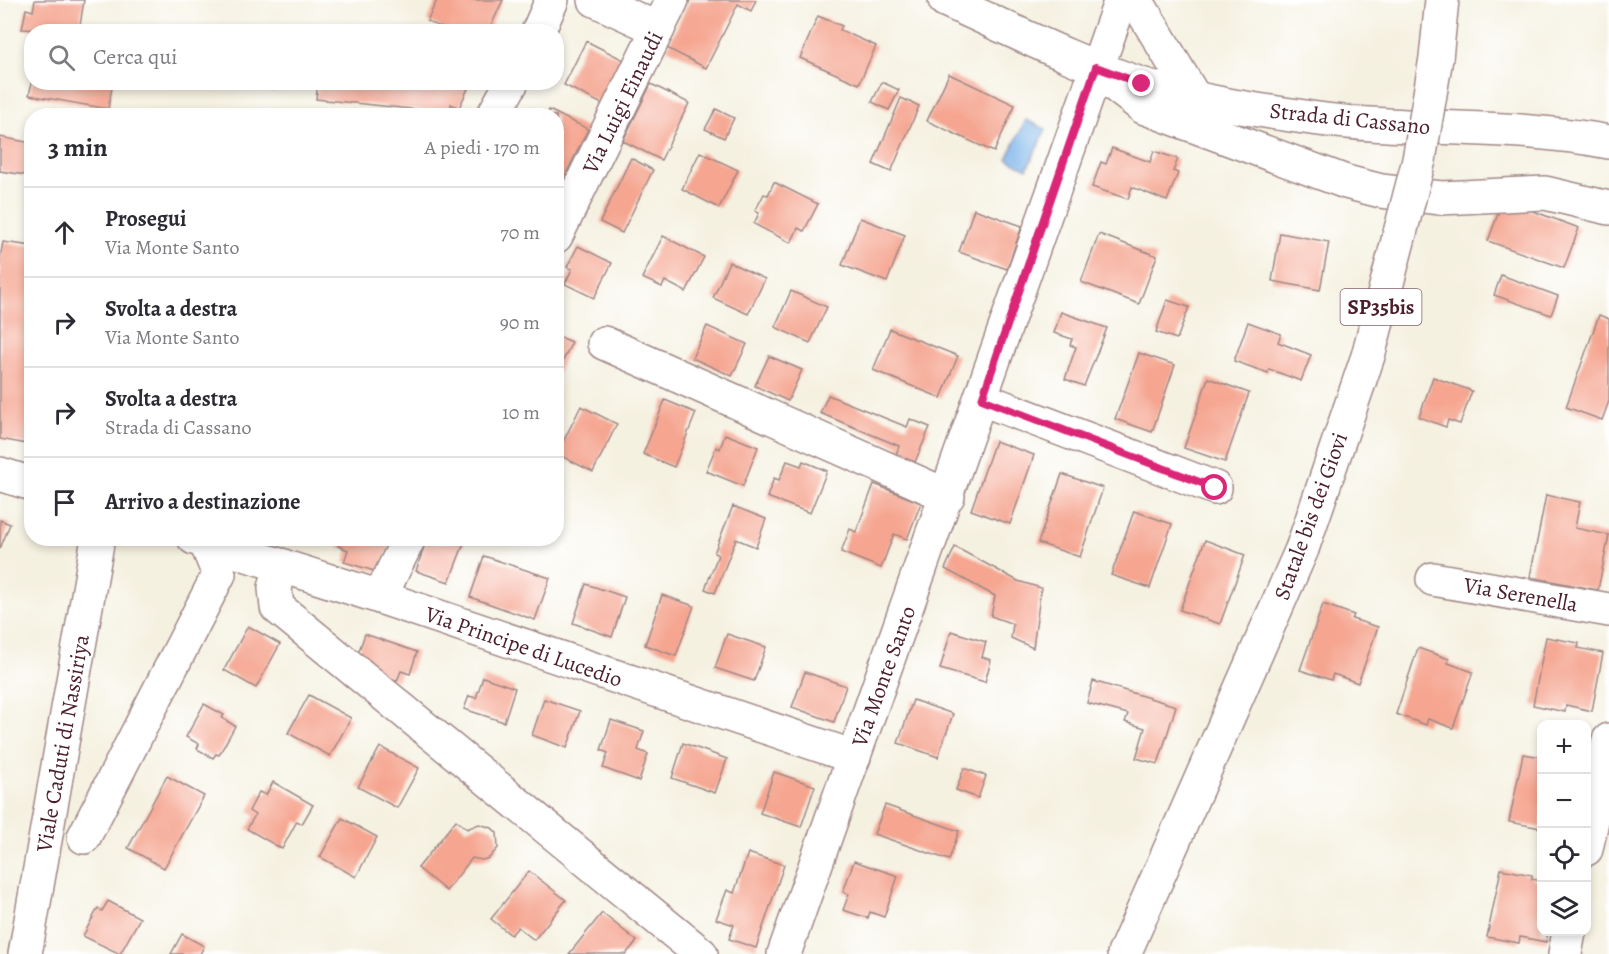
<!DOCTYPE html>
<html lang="it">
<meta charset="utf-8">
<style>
:root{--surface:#fff;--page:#f7f7f7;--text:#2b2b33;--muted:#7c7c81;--line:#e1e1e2}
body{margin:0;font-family:Alegreya,serif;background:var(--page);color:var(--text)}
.controls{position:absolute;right:18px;bottom:18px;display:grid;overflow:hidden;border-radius:12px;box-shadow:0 3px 9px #0003}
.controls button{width:54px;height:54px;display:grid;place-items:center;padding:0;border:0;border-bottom:2px solid var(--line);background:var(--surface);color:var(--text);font:30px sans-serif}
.stop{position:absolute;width:18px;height:18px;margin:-14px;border:4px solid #db2777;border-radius:50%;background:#fff}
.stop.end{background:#db2777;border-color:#fff;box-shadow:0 2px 6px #0008}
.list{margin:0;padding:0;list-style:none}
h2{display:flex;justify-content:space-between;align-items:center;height:78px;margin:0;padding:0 24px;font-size:26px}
h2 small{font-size:20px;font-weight:400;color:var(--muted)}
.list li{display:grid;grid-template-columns:39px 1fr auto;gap:18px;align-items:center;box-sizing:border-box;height:90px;padding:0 24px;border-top:2px solid var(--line)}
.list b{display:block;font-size:22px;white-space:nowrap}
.list p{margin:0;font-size:20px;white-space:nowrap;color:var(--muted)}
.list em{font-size:20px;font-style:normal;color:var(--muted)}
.icon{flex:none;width:33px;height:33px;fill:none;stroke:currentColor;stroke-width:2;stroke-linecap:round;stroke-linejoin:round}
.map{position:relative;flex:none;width:1609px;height:954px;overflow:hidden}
.search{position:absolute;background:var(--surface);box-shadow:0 3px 9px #0003;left:24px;top:24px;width:540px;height:66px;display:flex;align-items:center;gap:15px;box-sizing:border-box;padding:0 21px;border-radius:24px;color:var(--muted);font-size:22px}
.panel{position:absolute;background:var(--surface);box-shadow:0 3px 9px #0003;left:24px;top:108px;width:540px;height:438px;border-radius:24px}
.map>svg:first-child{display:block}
</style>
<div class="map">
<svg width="1609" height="954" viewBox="0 0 1609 954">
<rect width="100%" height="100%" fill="#fff"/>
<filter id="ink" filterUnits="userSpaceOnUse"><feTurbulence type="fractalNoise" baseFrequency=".0167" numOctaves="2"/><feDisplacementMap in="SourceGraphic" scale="12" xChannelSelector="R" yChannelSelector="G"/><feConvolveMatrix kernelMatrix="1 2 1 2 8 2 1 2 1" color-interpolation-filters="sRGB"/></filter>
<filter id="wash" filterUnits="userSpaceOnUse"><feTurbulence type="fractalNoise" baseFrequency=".008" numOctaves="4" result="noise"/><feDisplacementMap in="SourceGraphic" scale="24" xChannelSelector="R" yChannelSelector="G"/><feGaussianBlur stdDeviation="1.35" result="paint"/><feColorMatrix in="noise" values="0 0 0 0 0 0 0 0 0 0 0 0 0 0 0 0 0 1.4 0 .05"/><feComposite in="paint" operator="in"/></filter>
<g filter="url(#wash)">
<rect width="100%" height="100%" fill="#f5f1e1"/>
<!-- water -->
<polygon fill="#78b2e9" stroke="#61688a" stroke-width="1.5" points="1026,120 1046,129 1027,169 1007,159"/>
<g id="blocks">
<!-- building -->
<g fill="#f5a590">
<polygon points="35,0 84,0 79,32 22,29 26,9 33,11"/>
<polygon points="437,0 503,0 488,32 443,32 445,29 427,21"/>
<polygon points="690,0 756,0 751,11 738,4 706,68 667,48"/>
<polygon points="818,16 842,26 840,30 876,46 859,84 800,58"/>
<polygon points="325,27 344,30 344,32 325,32"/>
<polygon points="586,41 624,60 602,104 564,85"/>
<polygon points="949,74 1015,105 994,152 927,121"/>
<polygon points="32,82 113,82 108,109 29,95"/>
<polygon points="241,82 276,82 275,89"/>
<polygon points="318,82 471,82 459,108 451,104 450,113 316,99"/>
<polygon points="882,82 899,90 889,110 872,102"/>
<polygon points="651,84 689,103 661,160 623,141"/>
<polygon points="901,98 919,106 891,172 873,164"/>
<polygon points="716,109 734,118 724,138 705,129"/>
<polygon points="549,110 588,129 556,194 556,116 547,116"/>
<polygon points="0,137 32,143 32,176 0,171"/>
<polygon points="1112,148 1150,162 1154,151 1178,159 1173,171 1178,173 1167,201 1132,187 1128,199 1092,187 1101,162 1106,164"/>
<polygon points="700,152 738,170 719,208 682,189"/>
<polygon points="631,158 653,170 622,233 600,222"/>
<polygon points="774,182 818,204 804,231 798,228 791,243 754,224 759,213 755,211 764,194 768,195"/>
<polygon points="1503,200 1579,228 1564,268 1488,241"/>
<polygon points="974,209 1022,226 1007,269 959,252"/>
<polygon points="860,218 905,235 887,282 842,265"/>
<polygon points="1280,233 1329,242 1320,290 1272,281"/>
<polygon points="1099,234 1157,256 1139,304 1081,282"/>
<polygon points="663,236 704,257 686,292 665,281 662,287 642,278"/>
<polygon points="3,242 32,246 32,445 0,439 0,258"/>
<polygon points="578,246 612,263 594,298 565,284 572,269 567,267"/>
<polygon points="729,262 765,279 748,314 713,298"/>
<polygon points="1501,275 1558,296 1551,315 1494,295"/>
<polygon points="791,291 827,307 810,343 775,327"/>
<polygon points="1167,300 1189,307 1177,339 1156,332"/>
<polygon points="1061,312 1107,328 1084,386 1065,379 1076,347 1070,345 1072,339 1054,333"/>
<polygon points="1599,315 1609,319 1609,401 1602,420 1566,407"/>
<polygon points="1248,322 1281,334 1278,342 1311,355 1301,381 1269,369 1268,373 1234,361"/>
<polygon points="707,326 747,344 732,376 692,358"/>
<polygon points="890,329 958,356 941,398 873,370"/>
<polygon points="556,335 572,342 556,375"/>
<polygon points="1139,353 1175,365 1152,432 1115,419"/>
<polygon points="769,356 802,370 788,401 755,386"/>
<polygon points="1433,377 1472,391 1460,424 1448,420 1446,427 1419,417"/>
<polygon points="1208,378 1249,393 1225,462 1184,448"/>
<polygon points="828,395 907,427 910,419 930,427 915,462 896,455 899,446 820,413"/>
<polygon points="665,400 696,413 674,467 643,454"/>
<polygon points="581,406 617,424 593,472 557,454"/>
<polygon points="725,434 758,447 743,486 706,471 716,447 720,449"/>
<polygon points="995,441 1034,455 1010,524 971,510"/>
<polygon points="787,461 801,466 803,461 827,471 810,513 767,497 774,478 779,480"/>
<polygon points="1062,474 1103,488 1080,557 1038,543"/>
<polygon points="874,484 921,503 907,539 894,534 881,568 841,552 850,529 856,532"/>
<polygon points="1546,495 1580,502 1575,528 1609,535 1598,590 1530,577"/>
<polygon points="733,506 766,519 756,547 736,539 715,593 705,589 718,555 714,553"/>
<polygon points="1134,511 1172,524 1150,588 1111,575"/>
<polygon points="0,520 10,524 0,549"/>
<polygon points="341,538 394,538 378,572 344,562 348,550 338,546"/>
<polygon points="427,538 466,538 449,582 416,571"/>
<polygon points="1205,540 1245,555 1220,624 1180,610"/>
<polygon points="955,547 1018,581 1041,588 1033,648 1011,638 1013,624 991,616 995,596 945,569"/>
<polygon points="484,556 550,578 535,620 470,597"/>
<polygon points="586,584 625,597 612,637 573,623"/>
<polygon points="662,595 694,606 676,656 645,645"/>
<polygon points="1323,604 1354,615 1352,619 1378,627 1358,683 1333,674 1331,680 1300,670"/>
<polygon points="248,626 280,644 256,688 224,670"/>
<polygon points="951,631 986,642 982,657 991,660 985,682 940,669"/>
<polygon points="365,634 417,652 410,674 401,671 397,681 366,670 369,660 357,656"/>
<polygon points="727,634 766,647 754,681 715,668"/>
<polygon points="1546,637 1579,643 1578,648 1603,653 1592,711 1566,705 1565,712 1533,705"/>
<polygon points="1418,648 1449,659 1448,663 1473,672 1453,728 1428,719 1426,725 1396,714"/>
<polygon points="805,672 846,686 834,722 792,707"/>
<polygon points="483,677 515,688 504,722 464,709 469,696 476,698"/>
<polygon points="1093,681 1176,706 1158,764 1136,758 1145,728 1125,722 1128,714 1087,703"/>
<polygon points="309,695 351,718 330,756 288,733"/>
<polygon points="544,699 580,711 567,748 532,735"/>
<polygon points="913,700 953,714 938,757 898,743"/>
<polygon points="204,704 224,715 222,718 235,726 219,755 216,754 213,758 197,749 199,744 186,737"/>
<polygon points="611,720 644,731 638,750 648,754 639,781 603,768 608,753 601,750"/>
<polygon points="683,743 727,759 715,793 672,778"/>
<polygon points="380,747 419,768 397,808 358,787"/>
<polygon points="1523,754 1542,757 1541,828 1509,822"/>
<polygon points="964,768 986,776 978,798 956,790"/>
<polygon points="774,772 815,786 801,827 760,813"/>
<polygon points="167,776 204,796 164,868 128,848"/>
<polygon points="273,782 313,805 302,824 297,821 282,849 247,829 255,815 249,811 259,792 266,795"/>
<polygon points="885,805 959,831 949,860 874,834"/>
<polygon points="342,818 377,837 356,877 320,857"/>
<polygon points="456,820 467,829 479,824 492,828 497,833 498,848 489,858 482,860 472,858 446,891 418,868"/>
<polygon points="748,853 784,865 756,948 729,939 734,925 716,919 727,890 734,893"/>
<polygon points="854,861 898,876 884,917 870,912 868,918 843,910 849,894 843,892"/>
<polygon points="1501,869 1532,875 1532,879 1542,881 1542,932 1548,932 1546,942 1520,937 1519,943 1487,937"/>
<polygon points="529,871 566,900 534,940 518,927 511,935 491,919"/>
<polygon points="108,901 140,918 120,954 83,936 98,908 102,911"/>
<polygon points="602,913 637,941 626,954 569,954"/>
<polygon points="182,934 204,946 200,954 171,954"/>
</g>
</g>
</g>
<g filter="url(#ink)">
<use href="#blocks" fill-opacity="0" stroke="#a08886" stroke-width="1.5"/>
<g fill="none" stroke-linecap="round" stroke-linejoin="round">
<!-- minor casing -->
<g stroke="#a08886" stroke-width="36">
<g id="minor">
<polyline points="595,0 658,29"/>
<path d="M945 0C1010 29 1074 62 1141 84 1195 101 1255 110 1311 118 1410 132 1511 123 1609 142"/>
<polyline points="1136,0 1194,97"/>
<polyline points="538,32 552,0"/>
<polyline points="1112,83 1143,107 1346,182 1381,191 1441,198 1545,193 1609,208"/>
<polyline points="493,116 512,82"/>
<polyline points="556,236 672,0"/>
<polyline points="604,343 948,496"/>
<polyline points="982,399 1215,488"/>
<polyline points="0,474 32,484"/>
<polyline points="194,538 380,597 854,757"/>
<polyline points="281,565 275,588 277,607 701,954"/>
<polyline points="1433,579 1609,610"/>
<polyline points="380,597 409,538"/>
<polyline points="84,837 219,574 206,543"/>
<polyline points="1586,849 1609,740"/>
<polyline points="25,954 98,538"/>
<polyline points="784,954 1121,0"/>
<polyline points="1565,954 1569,932"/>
</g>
</g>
<!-- major casing -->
<g stroke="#a08886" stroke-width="36">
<g id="major">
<polyline points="1436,58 1442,0"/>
<polyline points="1124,954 1302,549"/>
</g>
</g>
<!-- minor -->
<use href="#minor" stroke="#fff" stroke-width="33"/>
<!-- major -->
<use href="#major" stroke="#fff" stroke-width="33"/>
<!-- major-bridge casing -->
<g stroke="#a08886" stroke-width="36" stroke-linecap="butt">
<polyline id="major-bridge" points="1302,549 1368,356 1419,160 1436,58"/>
</g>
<!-- major-bridge -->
<use href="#major-bridge" stroke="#fff" stroke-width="33"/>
</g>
</g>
<g fill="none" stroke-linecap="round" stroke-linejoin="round" filter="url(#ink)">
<!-- route -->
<polyline stroke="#db2777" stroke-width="8" points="1142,84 1096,67 982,399 1215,488"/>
</g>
<g text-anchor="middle" stroke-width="4.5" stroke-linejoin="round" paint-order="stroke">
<!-- shield labels -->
<rect fill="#fff" stroke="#80626b" stroke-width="1.5" x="1340.5" y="289" width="81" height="36" rx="4.5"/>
<g font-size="21" font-weight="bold" fill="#4a1f2b">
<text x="1381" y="314">SP35bis</text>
</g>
<!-- street labels -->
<g font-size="22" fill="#4a1f2b" stroke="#fff">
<text transform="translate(622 102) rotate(-64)" y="8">Via Luigi Einaudi</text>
<text transform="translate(1350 118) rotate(6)" y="8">Strada di Cassano</text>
<text transform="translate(1310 516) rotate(-70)" y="8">Statale bis dei Giovi</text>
<text transform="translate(1521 594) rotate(10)" y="8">Via Serenella</text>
<text transform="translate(524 646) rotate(19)" y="8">Via Principe di Lucedio</text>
<text transform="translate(883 676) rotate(-70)" y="8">Via Monte Santo</text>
<text transform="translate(62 743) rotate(-80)" y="8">Viale Caduti di Nassiriya</text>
</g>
</g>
</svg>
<div class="controls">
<button>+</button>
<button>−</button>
<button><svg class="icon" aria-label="locate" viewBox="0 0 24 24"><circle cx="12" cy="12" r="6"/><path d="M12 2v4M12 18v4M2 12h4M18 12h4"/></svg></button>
<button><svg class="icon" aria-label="layers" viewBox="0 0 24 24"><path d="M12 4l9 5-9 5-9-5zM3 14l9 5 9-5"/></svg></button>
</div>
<div class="stop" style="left:1215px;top:488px"></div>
<div class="stop end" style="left:1142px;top:84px"></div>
<div class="search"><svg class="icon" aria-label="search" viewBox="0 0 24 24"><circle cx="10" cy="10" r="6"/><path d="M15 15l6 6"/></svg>Cerca qui</div>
<section class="panel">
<h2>3 min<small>A piedi · 170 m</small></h2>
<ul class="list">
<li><svg class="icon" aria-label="ahead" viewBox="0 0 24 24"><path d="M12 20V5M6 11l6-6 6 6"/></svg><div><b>Prosegui</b><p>Via Monte Santo</p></div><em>70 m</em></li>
<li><svg class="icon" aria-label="right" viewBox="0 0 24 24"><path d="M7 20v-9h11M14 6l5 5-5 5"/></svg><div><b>Svolta a destra</b><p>Via Monte Santo</p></div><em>90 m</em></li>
<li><svg class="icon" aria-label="right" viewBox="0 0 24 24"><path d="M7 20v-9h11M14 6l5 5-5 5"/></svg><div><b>Svolta a destra</b><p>Strada di Cassano</p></div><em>10 m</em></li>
<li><svg class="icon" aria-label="arrive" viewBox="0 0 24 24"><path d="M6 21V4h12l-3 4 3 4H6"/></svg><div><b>Arrivo a destinazione</b></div></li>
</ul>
</section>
</div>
